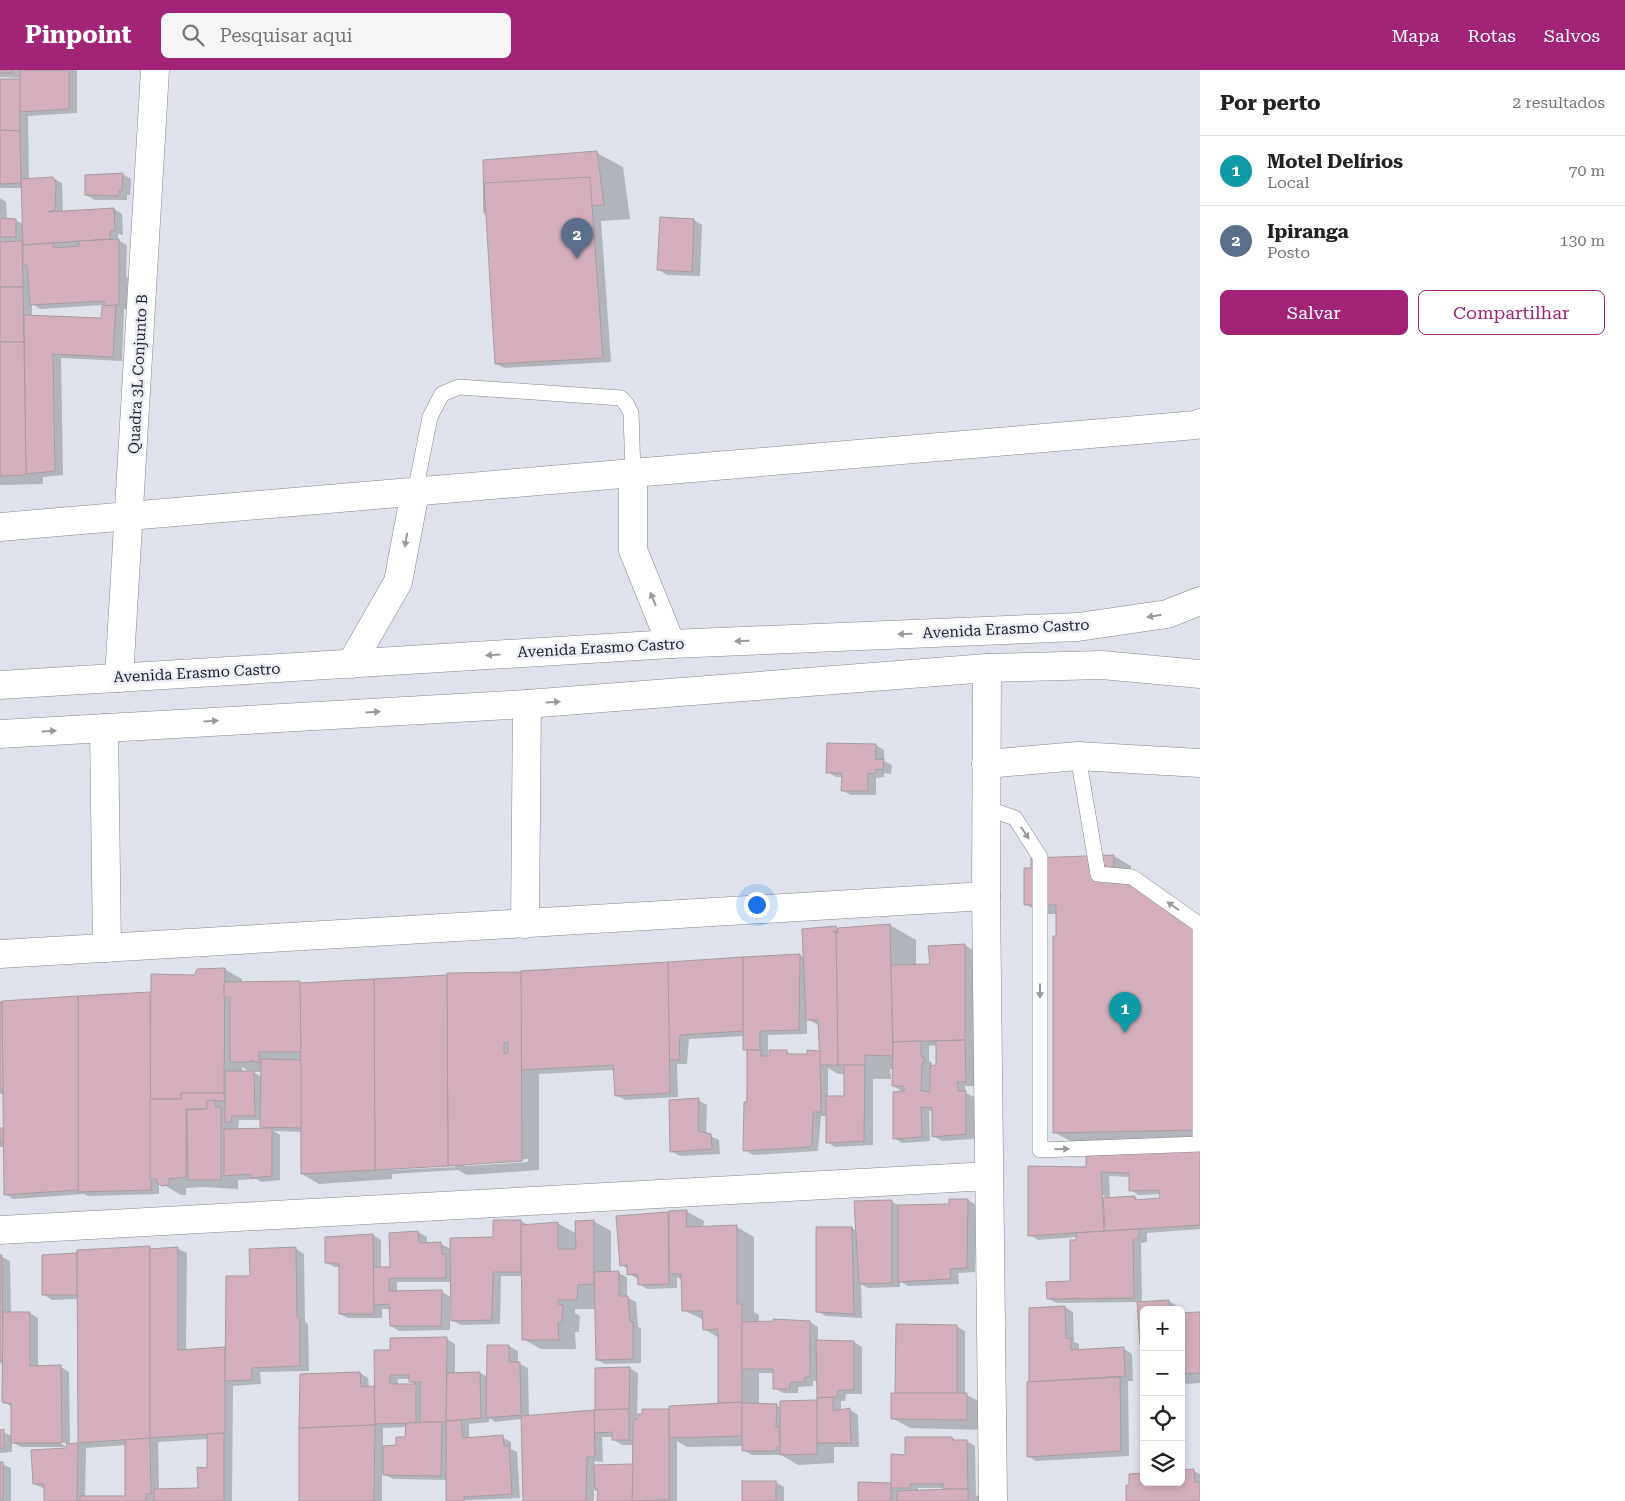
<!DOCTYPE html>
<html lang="pt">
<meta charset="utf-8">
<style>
:root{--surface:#fff;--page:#f6f6f6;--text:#222;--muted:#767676;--line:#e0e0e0;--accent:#a22477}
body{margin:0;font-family:"Roboto Serif",serif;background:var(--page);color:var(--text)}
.controls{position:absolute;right:15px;bottom:15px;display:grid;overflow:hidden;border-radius:8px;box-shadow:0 2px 8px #0003}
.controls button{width:45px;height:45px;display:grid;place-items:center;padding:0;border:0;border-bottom:1px solid var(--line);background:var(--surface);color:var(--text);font:25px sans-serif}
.you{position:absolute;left:756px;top:834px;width:18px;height:18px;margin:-12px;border:4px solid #fff;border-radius:50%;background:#1a73e8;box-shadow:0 0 0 8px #1a73e833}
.badge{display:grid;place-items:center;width:32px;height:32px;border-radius:50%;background:var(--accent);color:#fff;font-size:16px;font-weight:700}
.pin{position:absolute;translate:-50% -41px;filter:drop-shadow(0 1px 2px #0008)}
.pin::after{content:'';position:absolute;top:26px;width:18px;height:15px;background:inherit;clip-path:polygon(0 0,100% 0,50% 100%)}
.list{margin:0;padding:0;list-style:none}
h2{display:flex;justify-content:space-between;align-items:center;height:65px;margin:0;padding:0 20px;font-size:21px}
h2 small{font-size:16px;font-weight:400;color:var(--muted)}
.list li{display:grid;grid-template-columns:32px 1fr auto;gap:15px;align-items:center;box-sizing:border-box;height:70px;padding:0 20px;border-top:1px solid var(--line)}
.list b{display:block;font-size:19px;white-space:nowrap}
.list p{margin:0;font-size:16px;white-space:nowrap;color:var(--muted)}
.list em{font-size:16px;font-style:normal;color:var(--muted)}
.actions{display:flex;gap:10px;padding:15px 20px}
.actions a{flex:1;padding:11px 0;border:1px solid var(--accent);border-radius:8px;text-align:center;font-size:18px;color:var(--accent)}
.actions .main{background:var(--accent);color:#fff}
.icon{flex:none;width:28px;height:28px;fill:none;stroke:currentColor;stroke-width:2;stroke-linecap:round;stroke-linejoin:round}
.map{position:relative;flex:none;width:1200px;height:1431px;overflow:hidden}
header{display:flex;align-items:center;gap:30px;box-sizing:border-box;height:70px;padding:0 25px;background:var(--accent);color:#fff}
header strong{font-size:24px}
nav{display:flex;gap:28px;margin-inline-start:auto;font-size:18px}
.search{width:350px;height:45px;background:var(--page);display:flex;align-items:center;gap:12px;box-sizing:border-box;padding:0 18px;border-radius:8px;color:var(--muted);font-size:19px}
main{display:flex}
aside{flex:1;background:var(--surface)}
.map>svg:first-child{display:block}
</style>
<header>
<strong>Pinpoint</strong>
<div class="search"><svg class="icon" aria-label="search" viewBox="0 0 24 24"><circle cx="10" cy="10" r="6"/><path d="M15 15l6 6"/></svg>Pesquisar aqui</div>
<nav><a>Mapa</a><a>Rotas</a><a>Salvos</a></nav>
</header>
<main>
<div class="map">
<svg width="1200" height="1431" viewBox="0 0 1200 1431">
<rect width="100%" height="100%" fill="#dfe2ea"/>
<!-- shadow -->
<g fill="#0003" fill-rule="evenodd">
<path d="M0 0H77V43L28 46 29 110 53 108 62 113 63 142 114 139 122 144 123 165 118 164V170L127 175 126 206 128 208 127 239H124L122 291 61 288 63 405 43 407V414L0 415V128L6 132 7 150H15L25 155 23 118H0V11H21V8L0 7ZM32 234 40 239 104 235 102 249 32 246Z"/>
<polygon points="597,83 623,97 630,149 601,151 611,292 505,298 496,294 485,91"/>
<polygon points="122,104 131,109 130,125 127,125 127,130 95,130 86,125"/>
<polygon points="694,150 702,155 700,206 667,205 659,200"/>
<polygon points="876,675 884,680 884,691 892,695 891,704 884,703 884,707 876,708 876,725 851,725 843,721 843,707 836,707 828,702"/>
<polygon points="1114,786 1131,796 1131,815 1200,1070 1072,1072 1054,1062 1057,844 1043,844 1025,834 1032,789"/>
<path d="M890 855 916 870V896H932L965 875 973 880 974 1016H965L966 1023 974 1027V1069L942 1071 933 1066V1041H929L930 1071 902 1073 894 1068 905 1023 893 1016V999H890L891 1009H873V1075L835 1077 827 1072 828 1046H821L818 1081 753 1085 745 1080 748 981 745 979V966L689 969 687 994H677L678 1027 625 1030 616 1025 615 1000 539 1004V1100L467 1105 458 1100 392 1104V1109L319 1114 302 1104V1062L274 1061 280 1065V1110L262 1112 256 1109 238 1110V1119L203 1117 186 1118V1125H181L159 1112V1124L88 1126 84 1124 13 1129 5 1124V1077H0V1060L4 1059V1024H0V933L152 925 196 906 224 899 242 909V914H300L521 904 800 885 805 888 836 858ZM807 949 820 956V982L808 986H794L787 982 768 988V965L807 964ZM937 975 938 996 932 997V993L929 991V976ZM242 997 250 1002H242ZM828 998 838 1004H845V1027H828ZM253 1002H262V1007ZM239 1050H261V1056L268 1060H238ZM528 1089V1092L465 1096V1093ZM454 1094 455 1097 392 1100V1098Z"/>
<polygon points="698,1030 707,1035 706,1064 719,1070 720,1084 680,1086 671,1081"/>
<path d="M1200 1081V1159L1147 1163V1172L1141 1173 1142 1233 1169 1231 1177 1236 1178 1240H1144V1275L1141 1274 1139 1232 1057 1233 1048 1229 1071 1212 1077 1167 1038 1170 1030 1165 1088 1098ZM1109 1106 1130 1107V1120L1139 1125 1161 1124V1129L1141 1131 1134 1127 1110 1129ZM1104 1125 1107 1162H1102V1126Z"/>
<polygon points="968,1130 976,1135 975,1202 958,1203 959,1214 908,1216 900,1211 900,1217 868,1218 861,1214 862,1248 826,1246 818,1242 852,1158 857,1161 891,1131 900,1136 950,1135"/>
<path d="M686 1141 704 1151 703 1158 737 1157 754 1167V1242L759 1245V1253L810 1252 818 1257V1271L854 1272 862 1277V1324H846L845 1331H841V1341L850 1340 858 1345 859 1377H834V1393L798 1395 781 1385H752L743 1380V1376L687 1377 677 1371V1431H599V1421L594 1418V1431H524L522 1349 495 1352 489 1348V1352L469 1354V1368L502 1367 511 1372V1379L517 1382 520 1428 448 1431V1410L393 1409 382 1403V1431H300L360 1303 368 1308 369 1318 376 1317 391 1281 447 1269 455 1274V1304L480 1303 488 1307V1276H509L518 1281V1293L528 1298 529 1346 596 1341 629 1298 638 1303 637 1353 669 1341 719 1334V1268L704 1259V1250L683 1240V1211L677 1207V1218L647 1219 639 1214 638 1209 629 1204 628 1199 621 1195 618 1147 670 1145ZM759 1303H774V1318L783 1323H798V1317L813 1316V1311H818V1331L781 1338 776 1335H759ZM398 1309H410V1311L416 1315H398ZM407 1357V1368L398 1377H383V1358ZM602 1367H613L614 1370 622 1375H634V1395L594 1397 595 1391 603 1392Z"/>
<path d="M521 1151 528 1155 557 1153 577 1164 593 1151 611 1161V1203H618L627 1207V1227L636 1232 638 1257 641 1258V1293L605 1294 597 1290 596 1239H575V1243L580 1246 579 1262H575L576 1279H541L523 1269V1206H501L500 1254 461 1255 452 1250V1232H450V1260L399 1261 391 1256V1239H382V1248H348L340 1244V1197H335L326 1193 373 1165 381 1170V1199H391L390 1164 418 1162 427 1167V1174H441L451 1179 494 1169ZM397 1212H452V1228L441 1221 397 1222Z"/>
<path d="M150 1177 154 1180 178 1179 187 1183 186 1281 227 1279 251 1207 296 1179 304 1184 305 1252 308 1254 309 1301 260 1302 261 1314 233 1316 232 1431H45V1419L34 1414 71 1379 68 1375 57 1369 56 1371 67 1377H21L12 1372V1382L0 1383V1361L12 1366V1337L4 1332V1294L0 1293V1186L10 1191 11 1243H30L38 1248V1297H61L69 1302 70 1375H79L78 1229 52 1230 44 1225 43 1186ZM208 1369V1399L199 1420H159L158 1372ZM126 1375V1427H85L86 1378Z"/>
<polygon points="1065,1237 1073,1242 1074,1272 1079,1274 1079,1281 1124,1279 1132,1284 1133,1311 1128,1311 1129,1386 1036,1391 1028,1386 1030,1240"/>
<polygon points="1200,1244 1200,1313 1187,1314 1181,1311 1181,1245"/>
<polygon points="956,1256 965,1261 965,1324 984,1334 984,1360 910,1358 892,1348 896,1325"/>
<path d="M952 1368 957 1371H967L975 1376 976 1425 985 1431H859L892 1414 906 1386ZM918 1418H944L949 1421 918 1422Z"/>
<polygon points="0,1393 11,1398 11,1431 0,1431"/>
<polygon points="1194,1401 1200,1404 1200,1431 1127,1431 1144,1412 1181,1412"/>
<polygon points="775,1412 784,1417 784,1431 744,1431"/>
</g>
<!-- building -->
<g fill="#d3afbd" stroke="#a69da0" fill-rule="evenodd">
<rect x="0" y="0" width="12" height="3"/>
<polygon points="20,0 69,0 69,39 20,42"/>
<polygon points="0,9 20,9 20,61 0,60"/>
<polygon points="0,60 20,61 21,113 0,114"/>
<polygon points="597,81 604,135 484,143 483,90"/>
<polygon points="123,103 122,121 119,121 118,126 85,125 85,105"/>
<polygon points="53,107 56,112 55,140 48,142 114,138 115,161 110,160 110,169 23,175 21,109"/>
<polygon points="590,107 603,288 495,294 484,113"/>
<polygon points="660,147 694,149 692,202 657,200"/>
<polygon points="0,148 16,149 16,167 0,167"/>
<polygon points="119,169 119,235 104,236 104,231 30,235 27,195 23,195 23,175 53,173 54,178 79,176 79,171"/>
<polygon points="22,171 23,217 0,217 0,172"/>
<polygon points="0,217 23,217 24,272 0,272"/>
<polygon points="116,235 113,287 53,284 55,401 26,404 24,245 101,248 102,236"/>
<polygon points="0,272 24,272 26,405 0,406"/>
<polygon points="827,673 876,674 876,690 884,689 883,700 876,699 876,703 868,704 868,721 841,721 842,703 826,703"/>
<polygon points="1114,785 1113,813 1144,814 1195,855 1196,1060 1053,1063 1053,866 1056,866 1056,835 1024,835 1024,798 1031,798 1031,788"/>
<polygon points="890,854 893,986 865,985 865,995 838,995 836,863 838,863 838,858"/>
<polygon points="836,856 837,862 833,861 836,863 838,995 820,995 818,950 806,950 802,859"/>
<polygon points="965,874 965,970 893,972 891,895 930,894 928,876"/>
<polygon points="800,884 799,960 760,961 760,980 743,980 743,887"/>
<polygon points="743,887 743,961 680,965 679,990 669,990 668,892"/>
<polygon points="668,892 670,1023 615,1026 613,995 521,1000 521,901"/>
<polygon points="225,898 224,1023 181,1023 181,1029 150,1029 151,904 195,905 197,899"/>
<path d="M521 902 522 1091 448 1096 447 903ZM508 972V983H504V973Z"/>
<polygon points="447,905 448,1096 375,1100 374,909"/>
<polygon points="374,909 375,1100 301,1104 300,913"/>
<polygon points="300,911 301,982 259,982 259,993 251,990 252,992 230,992 230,927 224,927 224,912"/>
<polygon points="150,922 151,1120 78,1122 78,926"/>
<polygon points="78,926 78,1120 4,1125 2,931"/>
<polygon points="0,932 2,932 3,1020 0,1020"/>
<polygon points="965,970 966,1012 957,1012 958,1021 966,1021 966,1064 932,1067 932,1038 921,1037 922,1067 893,1069 893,1022 904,1021 904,1016 892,1016 893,972 921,971 921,987 924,987 924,993 922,993 921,1021 930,1022 930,996 936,995 936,971"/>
<polygon points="747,980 761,980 761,986 769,986 769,980 787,980 787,984 807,984 807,980 820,981 821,1042 813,1042 812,1073 810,1077 743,1081 744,1032 747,1032"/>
<polygon points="261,989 301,990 301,1058 260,1057"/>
<polygon points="844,995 865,995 864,1071 826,1073 826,1026 844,1026"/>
<polygon points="225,1001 254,1001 255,1046 231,1046 232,1052 225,1052"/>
<polygon points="181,1023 224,1023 225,1031 207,1031 207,1039 186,1039 186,1107 169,1109 169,1115 162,1116 157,1113 157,1109 150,1109 150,1029 181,1029"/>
<polygon points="699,1028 698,1061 711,1064 712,1079 670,1082 669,1030"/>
<polygon points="215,1030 215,1037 221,1037 221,1110 188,1110 187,1040 207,1039 207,1031"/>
<rect x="0" y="1058" width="3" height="15"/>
<polygon points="272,1058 272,1106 252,1108 251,1104 224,1106 224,1059"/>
<polygon points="1200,1079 1200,1155 1105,1161 1103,1128 1135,1126 1135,1130 1160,1128 1159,1120 1129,1121 1129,1103 1101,1102 1104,1161 1028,1166 1028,1096 1086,1097 1086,1086"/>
<polygon points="949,1129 968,1129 967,1198 950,1199 951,1209 898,1212 898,1135 949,1134"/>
<polygon points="892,1130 892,1213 859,1214 854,1131"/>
<polygon points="687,1140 686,1157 737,1155 737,1234 742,1234 742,1332 718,1333 718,1259 703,1260 702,1241 682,1241 681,1204 669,1204 669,1141"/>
<polygon points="668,1142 669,1214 638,1215 637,1204 627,1205 627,1195 620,1196 616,1146"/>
<polygon points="493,1150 521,1150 521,1202 493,1202 492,1250 451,1251 450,1168 493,1167"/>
<polygon points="594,1150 594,1214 578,1215 577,1230 558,1230 558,1234 563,1235 562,1253 558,1253 559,1270 522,1270 521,1155 558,1152 558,1179 576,1179 575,1151"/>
<polygon points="816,1157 852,1157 854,1244 816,1242"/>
<polygon points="1139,1159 1139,1168 1133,1169 1134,1228 1047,1229 1046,1212 1070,1211 1070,1170 1076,1170 1076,1163"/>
<polygon points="418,1161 419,1173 441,1172 442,1184 446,1184 446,1208 389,1208 389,1221 442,1220 441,1256 390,1256 389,1234 374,1235 373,1197 390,1197 389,1163"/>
<polygon points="373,1164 374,1244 339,1244 339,1193 325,1193 325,1167"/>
<polygon points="150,1176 150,1368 78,1373 77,1180"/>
<polygon points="178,1177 178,1280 225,1277 225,1363 150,1368 150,1179"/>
<polygon points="296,1177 297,1247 300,1248 300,1296 252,1298 252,1310 225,1311 226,1206 250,1206 249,1179"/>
<polygon points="77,1183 77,1225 42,1225 42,1185"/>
<polygon points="0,1185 2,1185 3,1290 0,1290"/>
<polygon points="619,1201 619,1226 628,1226 630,1252 633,1252 633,1289 596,1290 594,1202"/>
<polygon points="1169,1230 1170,1240 1144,1240 1144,1274 1140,1275 1137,1232"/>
<polygon points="1065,1236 1066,1268 1071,1268 1071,1280 1124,1277 1125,1306 1029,1312 1029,1238"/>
<polygon points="3,1242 30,1242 30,1296 61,1295 62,1373 11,1373 11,1333 3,1333 2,1331"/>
<polygon points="1200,1242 1200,1303 1181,1304 1181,1243"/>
<polygon points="773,1249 810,1251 810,1307 805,1307 804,1312 790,1312 790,1319 773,1319 773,1299 742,1299 742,1252 774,1251"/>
<polygon points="896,1254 957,1255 957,1323 895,1323"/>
<polygon points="447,1267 446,1352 420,1352 420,1312 409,1312 409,1305 390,1305 390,1314 416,1314 416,1353 375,1354 374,1280 390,1280 390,1268"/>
<polygon points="816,1270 854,1271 854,1320 838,1320 837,1327 817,1328"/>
<polygon points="487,1275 509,1275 509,1292 520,1292 521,1345 486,1348"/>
<polygon points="630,1297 629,1339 595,1340 595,1298"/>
<polygon points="360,1302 361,1317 374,1316 375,1355 299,1358 300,1304"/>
<polygon points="480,1302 481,1348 446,1351 447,1303"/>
<polygon points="1120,1307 1121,1381 1027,1387 1027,1312"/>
<polygon points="891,1323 967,1323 967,1350 891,1349"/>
<polygon points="833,1327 833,1341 850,1338 851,1373 817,1373 817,1328"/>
<polygon points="817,1330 817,1384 780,1385 780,1331"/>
<polygon points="742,1332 742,1366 669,1368 669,1336"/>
<polygon points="742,1333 777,1334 776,1357 779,1357 780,1377 776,1377 776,1381 742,1381"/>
<polygon points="629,1339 629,1370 612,1370 612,1362 594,1363 594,1340"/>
<polygon points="642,1339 669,1339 669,1430 632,1431 633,1350 638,1349 638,1344 642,1344"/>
<polygon points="594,1340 595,1387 587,1387 586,1431 523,1431 521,1346"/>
<polygon points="461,1350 463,1368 503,1365 504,1376 509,1376 512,1424 464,1427 464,1431 446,1431 446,1351"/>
<polygon points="442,1352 441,1406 383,1405 383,1376 396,1375 396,1367 405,1367 406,1353"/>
<polygon points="375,1355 374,1431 299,1431 299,1358"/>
<polygon points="4,1359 4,1378 0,1378 0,1360"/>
<polygon points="224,1363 224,1431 154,1431 154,1419 198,1418 197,1397 207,1398 207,1364"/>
<polygon points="905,1367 952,1367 953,1370 967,1370 968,1419 943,1419 943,1414 910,1414 910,1418 891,1418 891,1384 905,1385"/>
<polygon points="150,1368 151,1424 146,1424 146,1431 80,1431 80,1426 125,1426 125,1370"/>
<polygon points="78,1373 77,1431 44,1431 44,1414 33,1414 31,1380 66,1378 67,1374"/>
<rect x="0" y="1392" width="3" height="39"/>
<polygon points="633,1394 632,1431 597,1431 598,1420 595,1420 594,1395"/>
<polygon points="1194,1399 1195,1412 1200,1412 1200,1431 1126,1431 1126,1415 1129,1415 1129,1404 1144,1403 1144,1412 1181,1412 1181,1400"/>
<rect x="742" y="1411" width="34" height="20"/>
<polygon points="858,1412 891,1413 891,1431 858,1431"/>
<polygon points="949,1419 968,1419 968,1431 897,1431 897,1421"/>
</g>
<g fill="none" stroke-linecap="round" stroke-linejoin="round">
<!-- lane casing -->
<g stroke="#85878e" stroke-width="16">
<g id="lane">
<polyline points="415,422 430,347 442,324 459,317 621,328 627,335 631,343 633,403"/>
<polyline points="986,738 1015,748 1040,787 1040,1080 1200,1074 1200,855 1132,807 1098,804 1078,686"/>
</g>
</g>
<!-- street casing -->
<g stroke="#85878e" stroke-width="29">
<g id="street">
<polyline points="633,403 633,480 671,574"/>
<polyline points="0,457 1196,355 1200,353"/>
<polyline points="351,594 398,512 415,422"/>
<polyline points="987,598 986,826 993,1431"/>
<polyline points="119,608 155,0"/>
<polyline points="104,658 107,878"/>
<polyline points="986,694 1078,686 1200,693"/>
<polyline points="525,854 527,634"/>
<polyline points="0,884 986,826"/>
<polyline points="0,1160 989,1106"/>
</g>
</g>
<!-- primary casing -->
<g stroke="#85878e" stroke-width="29">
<g id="primary">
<polyline points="0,615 671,574 1078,557 1167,544 1200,531"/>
<polyline points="0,664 527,634 987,598 1102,595 1200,604"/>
</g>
</g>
<!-- lane -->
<use href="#lane" stroke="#fff" stroke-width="15"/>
<!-- street -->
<use href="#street" stroke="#fff" stroke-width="28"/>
<!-- primary -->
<use href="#primary" stroke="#fff" stroke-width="28"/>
</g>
<!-- one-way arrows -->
<defs><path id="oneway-solid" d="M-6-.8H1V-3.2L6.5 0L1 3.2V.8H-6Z" transform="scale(1.25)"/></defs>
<g fill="#9a9a9c">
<use href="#oneway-solid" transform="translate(406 470) rotate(100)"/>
<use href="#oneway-solid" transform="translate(653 529) rotate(-112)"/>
<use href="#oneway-solid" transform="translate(1154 546) rotate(171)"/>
<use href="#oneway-solid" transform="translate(905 564) rotate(178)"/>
<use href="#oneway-solid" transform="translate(742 571) rotate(178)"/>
<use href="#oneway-solid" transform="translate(493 585) rotate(176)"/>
<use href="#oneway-solid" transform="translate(553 632) rotate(-4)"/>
<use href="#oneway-solid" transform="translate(373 642) rotate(-3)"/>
<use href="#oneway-solid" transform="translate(211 651) rotate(-3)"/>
<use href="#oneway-solid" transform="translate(49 661) rotate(-3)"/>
<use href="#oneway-solid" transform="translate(1025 763) rotate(57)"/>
<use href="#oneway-solid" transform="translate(1173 836) rotate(-145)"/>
<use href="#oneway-solid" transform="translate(1040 921) rotate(90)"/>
<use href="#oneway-solid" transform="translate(1062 1079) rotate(-2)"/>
</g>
<g text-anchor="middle" stroke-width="5" stroke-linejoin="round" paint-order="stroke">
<!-- street labels -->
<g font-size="15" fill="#1e1f22" stroke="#eceff7">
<text transform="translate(138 304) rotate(-87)" y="5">Quadra 3L Conjunto B</text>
<text transform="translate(1006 559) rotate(-3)" y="5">Avenida Erasmo Castro</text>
<text transform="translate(601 578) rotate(-3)" y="5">Avenida Erasmo Castro</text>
<text transform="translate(197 603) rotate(-3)" y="5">Avenida Erasmo Castro</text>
</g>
</g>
</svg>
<div class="controls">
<button>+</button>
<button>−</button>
<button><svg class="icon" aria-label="locate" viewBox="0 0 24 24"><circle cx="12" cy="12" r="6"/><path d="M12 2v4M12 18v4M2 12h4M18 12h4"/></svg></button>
<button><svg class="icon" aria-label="layers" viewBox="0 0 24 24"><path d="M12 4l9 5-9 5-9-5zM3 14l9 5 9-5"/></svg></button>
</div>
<div class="you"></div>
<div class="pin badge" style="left:1125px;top:963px;background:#0f9aa8">1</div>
<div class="pin badge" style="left:577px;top:189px;background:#5c6f8a">2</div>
</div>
<aside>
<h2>Por perto<small>2 resultados</small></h2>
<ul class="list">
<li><span class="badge" style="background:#0f9aa8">1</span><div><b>Motel Delírios</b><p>Local</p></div><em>70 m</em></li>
<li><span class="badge" style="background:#5c6f8a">2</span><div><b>Ipiranga</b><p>Posto</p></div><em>130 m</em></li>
</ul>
<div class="actions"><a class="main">Salvar</a><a>Compartilhar</a></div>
</aside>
</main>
